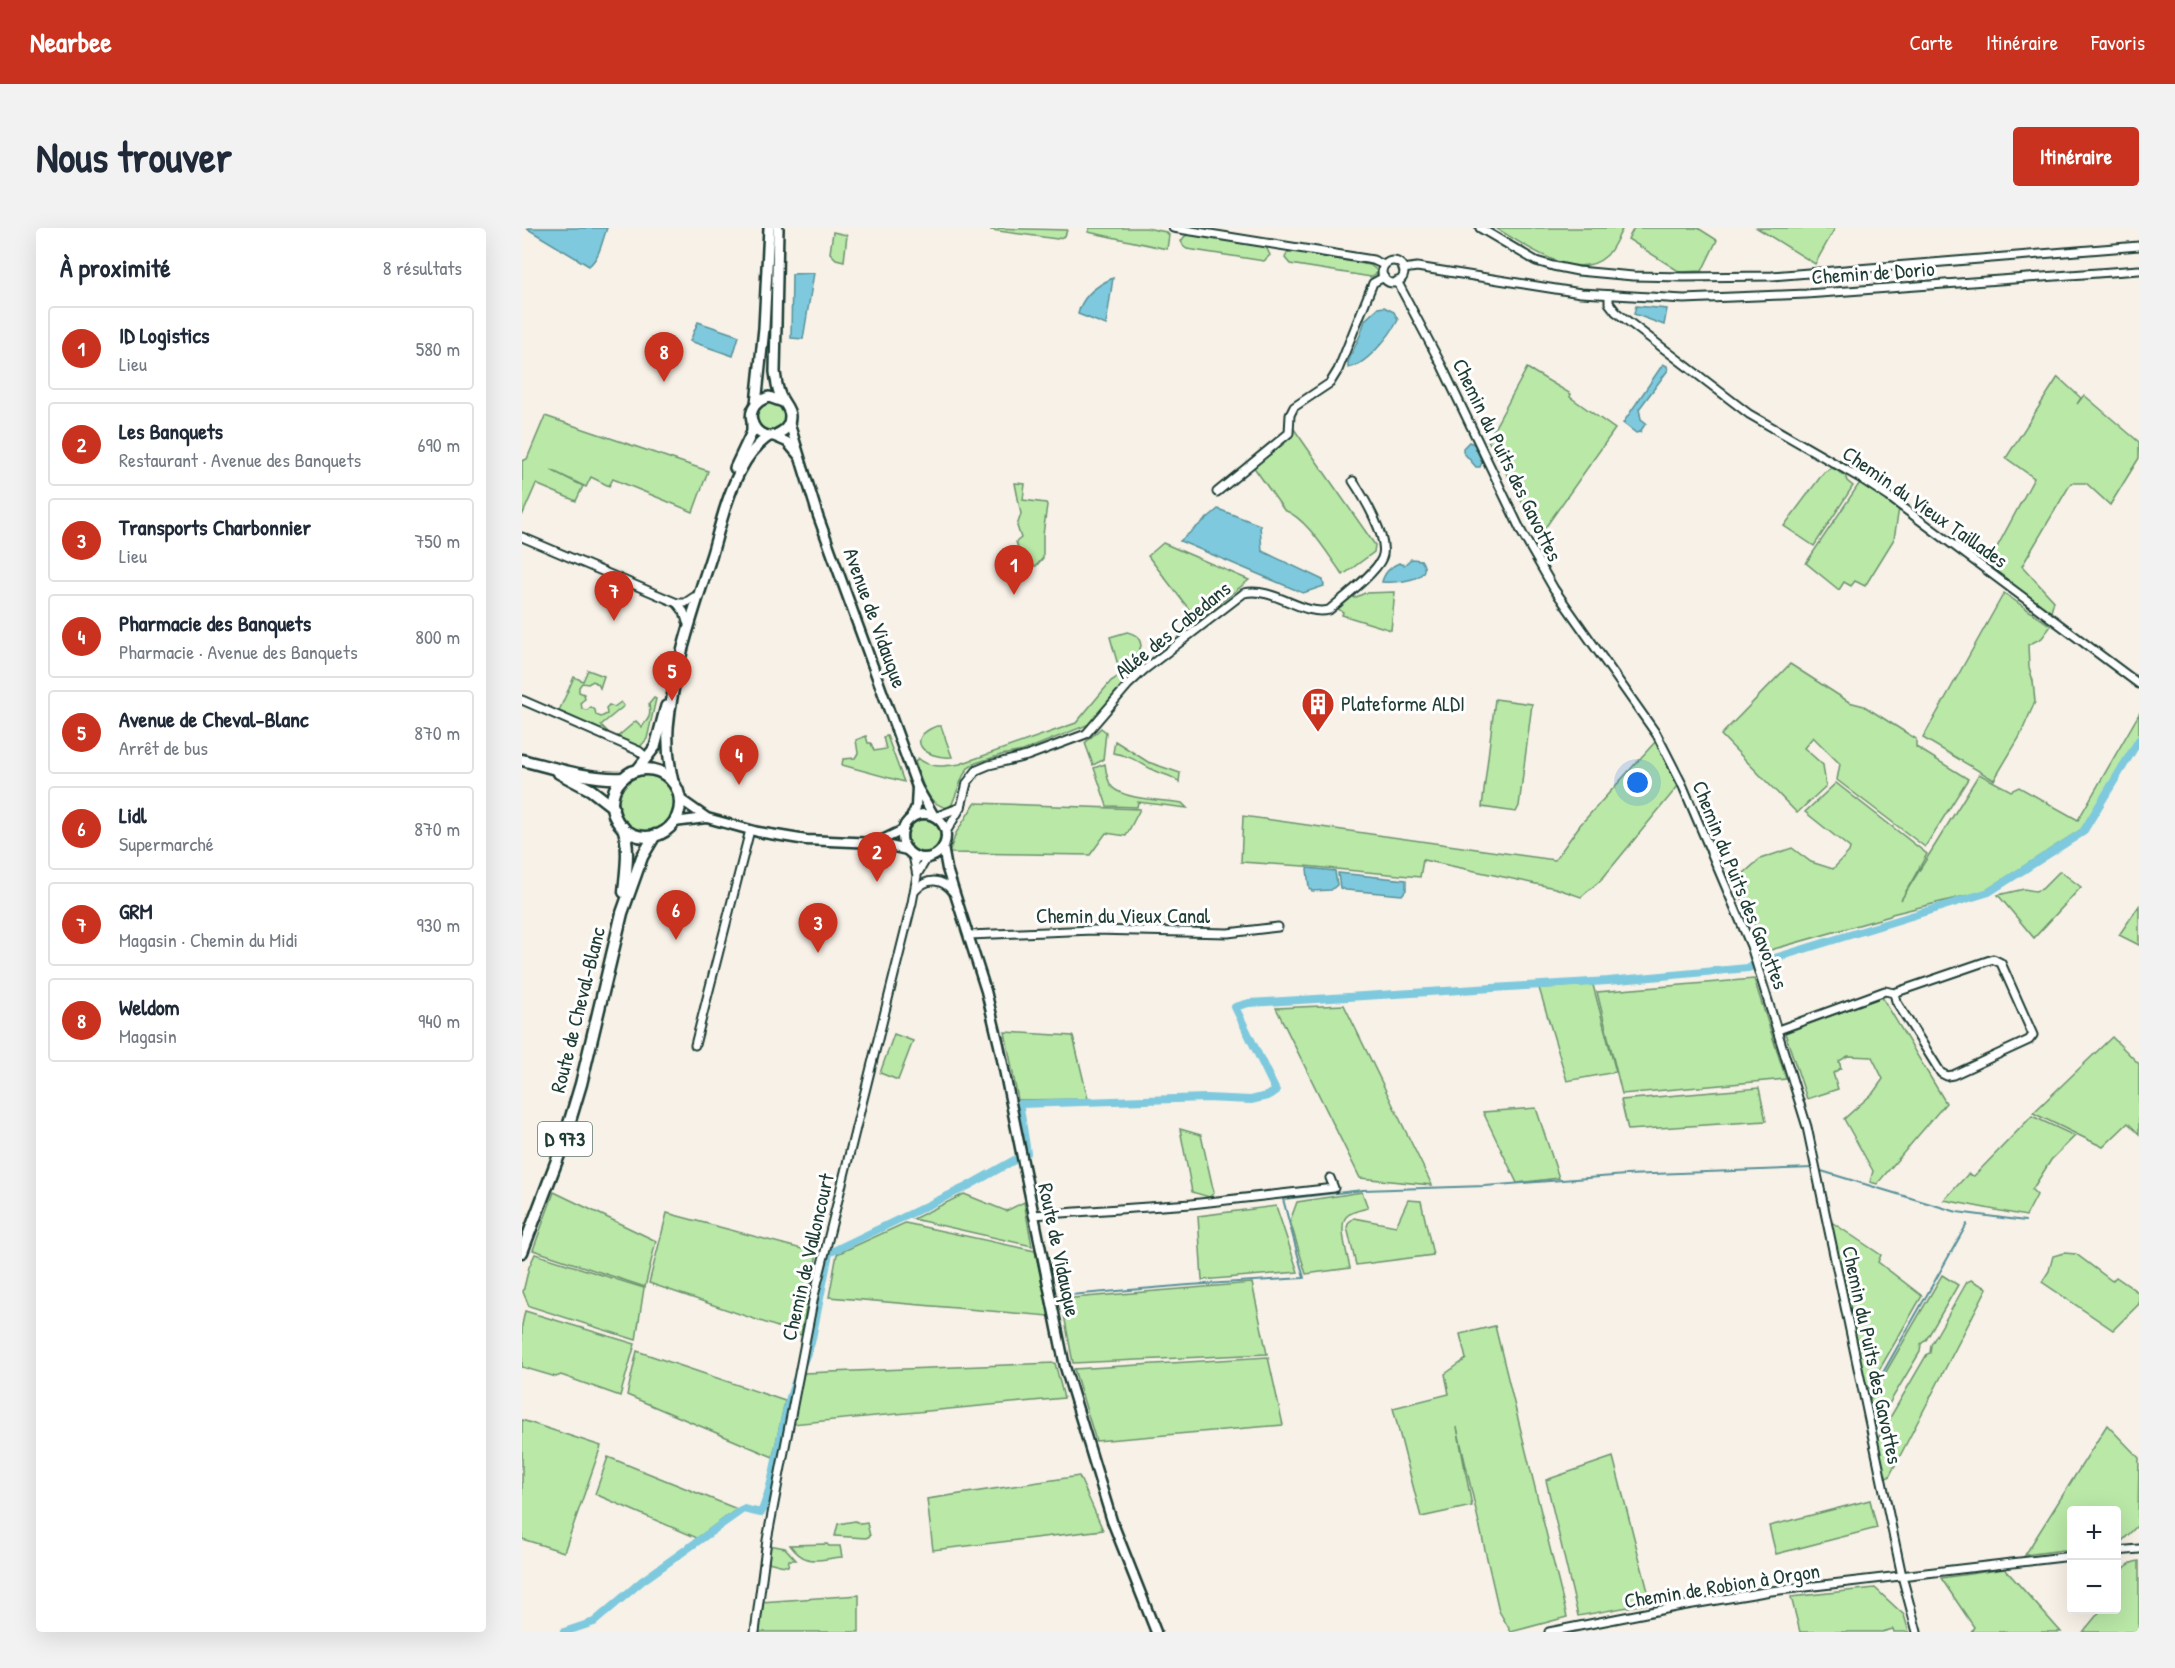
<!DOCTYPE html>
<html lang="fr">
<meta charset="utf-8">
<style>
:root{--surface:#fff;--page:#f2f2f3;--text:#1f2937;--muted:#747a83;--line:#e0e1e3;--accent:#c8321e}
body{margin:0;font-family:"Patrick Hand",sans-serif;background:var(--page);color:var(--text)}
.controls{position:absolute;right:18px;bottom:18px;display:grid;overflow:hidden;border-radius:6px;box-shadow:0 6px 24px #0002}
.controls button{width:54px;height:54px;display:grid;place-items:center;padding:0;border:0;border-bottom:2px solid var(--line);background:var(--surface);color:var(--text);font:30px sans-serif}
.you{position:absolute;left:1116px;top:555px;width:21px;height:21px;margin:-15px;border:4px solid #fff;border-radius:50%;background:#1a73e8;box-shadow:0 0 0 9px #1a73e833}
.badge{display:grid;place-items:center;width:39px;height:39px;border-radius:50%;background:var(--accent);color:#fff;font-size:20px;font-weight:700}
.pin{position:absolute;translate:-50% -50px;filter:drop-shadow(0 2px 3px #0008)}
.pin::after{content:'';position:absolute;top:32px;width:21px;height:18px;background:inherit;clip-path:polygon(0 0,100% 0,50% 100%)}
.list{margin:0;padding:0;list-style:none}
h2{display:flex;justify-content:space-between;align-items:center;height:78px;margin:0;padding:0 24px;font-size:26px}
h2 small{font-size:20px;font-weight:400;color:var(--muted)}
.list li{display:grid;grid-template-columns:39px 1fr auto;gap:18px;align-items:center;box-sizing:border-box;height:84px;margin:0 12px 12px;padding:0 12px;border:2px solid var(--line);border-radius:6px}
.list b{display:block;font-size:22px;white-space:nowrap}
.list p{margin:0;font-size:20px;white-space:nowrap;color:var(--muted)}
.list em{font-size:20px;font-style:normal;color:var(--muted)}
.map{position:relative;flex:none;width:1617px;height:1404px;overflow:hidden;border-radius:6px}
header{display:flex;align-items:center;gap:36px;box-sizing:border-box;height:84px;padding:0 30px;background:var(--accent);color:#fff}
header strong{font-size:28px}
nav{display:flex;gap:33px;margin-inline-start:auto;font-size:21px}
.intro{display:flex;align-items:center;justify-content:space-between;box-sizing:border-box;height:144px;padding:0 36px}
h1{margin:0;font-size:42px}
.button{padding:15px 27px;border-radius:6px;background:var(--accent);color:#fff;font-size:21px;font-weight:700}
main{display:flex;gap:36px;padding:0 36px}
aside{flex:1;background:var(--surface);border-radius:6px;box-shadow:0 6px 24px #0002}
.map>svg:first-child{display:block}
</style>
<header>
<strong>Nearbee</strong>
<nav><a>Carte</a><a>Itinéraire</a><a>Favoris</a></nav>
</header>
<div class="intro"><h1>Nous trouver</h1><a class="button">Itinéraire</a></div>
<main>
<aside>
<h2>À proximité<small>8 résultats</small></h2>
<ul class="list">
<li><span class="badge">1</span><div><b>ID Logistics</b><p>Lieu</p></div><em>580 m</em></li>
<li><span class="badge">2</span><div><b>Les Banquets</b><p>Restaurant · Avenue des Banquets</p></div><em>690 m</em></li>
<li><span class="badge">3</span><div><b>Transports Charbonnier</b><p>Lieu</p></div><em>750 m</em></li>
<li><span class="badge">4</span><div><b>Pharmacie des Banquets</b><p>Pharmacie · Avenue des Banquets</p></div><em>800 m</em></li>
<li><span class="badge">5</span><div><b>Avenue de Cheval-Blanc</b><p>Arrêt de bus</p></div><em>870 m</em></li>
<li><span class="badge">6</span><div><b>Lidl</b><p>Supermarché</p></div><em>870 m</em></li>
<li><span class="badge">7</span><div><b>GRM</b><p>Magasin · Chemin du Midi</p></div><em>930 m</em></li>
<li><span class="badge">8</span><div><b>Weldom</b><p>Magasin</p></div><em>940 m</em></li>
</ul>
</aside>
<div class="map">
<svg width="1617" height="1404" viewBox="0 0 1617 1404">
<rect width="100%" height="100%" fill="#f7f1e7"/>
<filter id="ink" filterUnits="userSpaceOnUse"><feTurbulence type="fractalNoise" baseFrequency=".0167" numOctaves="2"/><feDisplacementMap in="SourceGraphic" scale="12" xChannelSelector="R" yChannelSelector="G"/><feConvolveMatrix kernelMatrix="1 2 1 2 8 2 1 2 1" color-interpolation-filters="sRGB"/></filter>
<g filter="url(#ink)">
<!-- green -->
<g fill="#b9e8a7" stroke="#6c926e" stroke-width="1.5">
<polygon points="470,0 545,2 543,8 535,11 469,2"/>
<polygon points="568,0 624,0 644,4 647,7 645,21 566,4"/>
<path d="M974 0H1101C1096 8 1091 22 1084 28 1054 56 1001 16 974 0Z"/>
<polygon points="1112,0 1176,0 1195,12 1180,43 1158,44 1106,11"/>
<polygon points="1235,0 1313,0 1293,36"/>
<polygon points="311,4 325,7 322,33 314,31 308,25"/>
<polygon points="668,7 744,19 748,27 742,33 665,21 662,19 659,13 663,8"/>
<polygon points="769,23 848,37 857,44 849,49 768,36 763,30 765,25"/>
<polygon points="1005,140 1049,166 1048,169 1093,201 1018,307 966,212"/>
<polygon points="1536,149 1559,170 1555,176 1562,167 1617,214 1617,230 1588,277 1564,255 1549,255 1500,338 1532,373 1529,384 1465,338 1512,250 1484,230"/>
<circle cx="248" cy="189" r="15"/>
<polygon points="23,188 186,243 171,284 91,251 87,258 69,249 64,259 29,242 61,258 54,273 14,256 0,288 0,233 5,231"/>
<path d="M772 201 853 317 852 324 821 347C806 327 785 290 762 282L731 238Z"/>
<polygon points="1310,240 1323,247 1325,253 1331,258 1292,318 1262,298 1302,244"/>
<polygon points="1339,253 1377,280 1372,311 1343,358 1333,353 1329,358 1322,354 1317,362 1284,335"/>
<polygon points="493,255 503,256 501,272 524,275 525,277 521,307 521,330 514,338 509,338 496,320 494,314 499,310 495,298 499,286"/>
<polygon points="641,315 727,352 676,393 626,328"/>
<polygon points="873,364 869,402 820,387 821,384 816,381 831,368 832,370 843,365"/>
<polygon points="1482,365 1529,398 1520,410 1506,417 1507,439 1511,453 1513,474 1497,510 1472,552 1401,510"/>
<path d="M605 404C613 406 618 409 619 418L615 426 596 437 588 409Z"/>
<polygon points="1268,436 1327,474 1342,478 1394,511 1394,519 1446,551 1403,619 1315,552 1318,536 1291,509 1282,520 1301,537 1304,558 1275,585 1199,507"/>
<path d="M611 439 609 445 570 495 501 523 479 527 454 535 446 540 441 548 430 576 426 580C403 576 400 553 393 534L396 530C408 541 423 538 438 536L554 495 589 453Z"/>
<polygon points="66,442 82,448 78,460 76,456 71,453 66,456 60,455 57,459 57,464 62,466 63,471 59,474 60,481 65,482 69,479 73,482 74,487 79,489 85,486 84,480 87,477 92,479 99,474 102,478 79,497 89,507 36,485 52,449 61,453"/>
<path d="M132 470 134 471 125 511 116 521 94 510 114 493 120 499C127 489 129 490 127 476Z"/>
<polygon points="973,471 1010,476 997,578 994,584 960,579"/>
<polygon points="1617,486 1617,509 1560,601 1463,663 1370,686 1368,688 1245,723 1212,654 1238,631 1270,620 1289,634 1311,641 1327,624 1328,620 1283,584 1314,555 1405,626 1379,672 1457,546 1489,563 1497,559 1556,592"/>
<path d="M415 498H419L430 529C401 531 382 510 415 498Z"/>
<polygon points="579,500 584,504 581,532 571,537 563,515"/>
<polygon points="344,508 346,515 349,515 352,523 364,521 361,509 365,508 382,554 320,537 321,531 333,530 336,525 334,512"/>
<path d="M593 513 626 534 658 545 657 554C649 546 640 547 631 542 618 535 607 527 591 525Z"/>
<polygon points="1134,513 1157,557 1080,651 1059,669 1033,660 901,632 898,649 782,638 719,634 721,588 1033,632 1058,597"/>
<path d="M583 536C584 544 585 553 590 559 602 572 643 572 660 575L665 580 616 574 615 579 585 578 572 540Z"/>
<circle cx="125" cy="575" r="28"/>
<polygon points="453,575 454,575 618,581 604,608 584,605 568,627 427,625 434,605"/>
<circle cx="402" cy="608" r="16"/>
<polygon points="1538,643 1559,659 1512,710 1476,667 1502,661 1513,663 1520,661"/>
<polygon points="1617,678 1617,717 1597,707"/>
<polygon points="1232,751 1264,851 1100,866 1075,764"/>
<polygon points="1071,757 1094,844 1045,853 1017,760"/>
<polygon points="1360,769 1424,875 1355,956 1348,954 1351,943 1322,891 1351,865 1361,851 1350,829 1326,828 1317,833 1319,840 1311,845 1316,861 1285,871 1263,805"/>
<polygon points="822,777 910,957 838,950 754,780"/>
<polygon points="483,804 551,808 566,871 496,872"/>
<polygon points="372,806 391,813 376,852 358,845"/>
<polygon points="1590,809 1617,836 1617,906 1606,895 1581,919 1511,885"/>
<polygon points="1237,860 1244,893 1106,902 1099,872"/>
<polygon points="1014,880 1037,950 995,955 961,884"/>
<polygon points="1510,888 1553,908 1529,932 1510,962 1515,967 1504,988 1422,972 1446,946 1452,948"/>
<polygon points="658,901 679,907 692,965 687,969 670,964"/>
<polygon points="32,964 134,1013 123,1059 11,1022"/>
<path d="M840 964 846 980C839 982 829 983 824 989 816 997 826 1029 828 1040L784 1046 768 993 775 974Z"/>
<polygon points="442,966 484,983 502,974 510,1018 391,991"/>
<polygon points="886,972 899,973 911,1027 834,1037 825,999 827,994 832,990 874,998"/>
<polygon points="754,978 776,1044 680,1052 676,988"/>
<polygon points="145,985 295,1025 279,1107 127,1055"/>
<polygon points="383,995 513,1023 527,1088 307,1069 315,1026"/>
<polygon points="1311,995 1359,1027 1356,1034 1400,1068 1345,1163 1308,998"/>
<polygon points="1542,1025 1554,1026 1590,1053 1594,1049 1617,1065 1617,1076 1591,1102 1520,1054 1527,1043 1531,1028"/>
<polygon points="13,1026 122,1060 114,1112 7,1078 1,1064 7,1039"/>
<polygon points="1420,1047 1436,1057 1404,1112 1399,1116 1398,1124 1352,1201 1347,1173"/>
<polygon points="1449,1052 1465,1060 1367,1249 1362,1251 1355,1212 1405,1126 1408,1125 1409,1117 1445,1054"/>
<polygon points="730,1055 745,1126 551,1135 539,1071"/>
<polygon points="3,1083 113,1116 98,1168 39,1147 34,1149 0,1139 0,1097"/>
<polygon points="973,1098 1045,1389 989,1404 977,1383 935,1199 950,1278 899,1289 871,1180 927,1166 923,1146 944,1131 938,1106"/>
<polygon points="115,1123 263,1173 251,1229 105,1167"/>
<polygon points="746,1129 761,1197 574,1213 552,1141"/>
<polygon points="533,1135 542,1170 270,1196 282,1145"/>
<polygon points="0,1192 79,1218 42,1324 0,1311"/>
<polygon points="1585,1197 1617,1230 1616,1297 1598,1315 1595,1316 1594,1282 1550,1282 1549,1321 1503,1327"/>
<polygon points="86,1229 215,1281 175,1310 73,1266"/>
<polygon points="1091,1229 1129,1375 1056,1388 1024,1252"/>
<polygon points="557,1248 581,1302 411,1322 405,1271"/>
<polygon points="1348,1272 1355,1300 1254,1326 1247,1298"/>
<polygon points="333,1293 339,1296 345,1295 348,1308 344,1310 313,1308 316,1296"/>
<path d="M305 1316 307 1318H318L320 1329C296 1331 284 1339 268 1317Z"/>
<path d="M247 1317 263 1320 274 1332H267L266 1338C258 1338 253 1335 245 1334Z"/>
<path d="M1617 1333V1404H1561L1579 1382H1594C1594 1362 1593 1336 1617 1333Z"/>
<polygon points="1483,1341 1539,1404 1449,1404 1452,1399 1419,1350"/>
<polygon points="1353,1360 1382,1387 1387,1404 1372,1404 1371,1401 1360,1404 1278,1404 1269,1369"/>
<polygon points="337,1367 337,1404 236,1404 239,1374"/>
</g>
<!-- water -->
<g fill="#7ec9dd" stroke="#589199" stroke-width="1.5">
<path d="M4 0H85C80 13 78 29 67 38Z"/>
<polygon points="292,45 281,111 269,110 270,46"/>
<path d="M591 50 584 97 556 86C560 68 575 57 591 50Z"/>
<polygon points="1114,78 1145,81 1142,97 1112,86"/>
<path d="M862 79 872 84 876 92C868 108 843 138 826 140V134L839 105 843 92 856 80Z"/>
<polygon points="176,94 217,108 211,128 168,113"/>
<polygon points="1141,136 1145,138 1146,142 1117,181 1119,191 1124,195 1118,204 1114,205 1101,195"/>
<polygon points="947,214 952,216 960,234 958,239 954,239 941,224 941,220"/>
<polygon points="696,281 738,297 740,323 801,352 802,358 781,365 658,313"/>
<path d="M889 331 899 332C914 353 872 355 860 354 862 345 869 338 877 335L882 337Z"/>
<polygon points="785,640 813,643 815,657 809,662 790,663 787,660"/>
<polygon points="816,645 884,652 884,662 880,667 824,662 818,660"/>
</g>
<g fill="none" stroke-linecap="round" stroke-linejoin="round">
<!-- stream -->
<g stroke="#589199" stroke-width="2">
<polyline points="1296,942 1435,984 1503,993"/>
<polyline points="536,1068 667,1057 782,1050 761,971 841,962 963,958 1104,947 1291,940"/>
<polyline points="1346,1171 1445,996"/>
<polyline points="1610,1317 1617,1317"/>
</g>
<!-- canal -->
<g stroke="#7ec9dd" stroke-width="8">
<polyline points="281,1135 289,1115 307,1025 446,958 505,925 498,880 499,876 684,870 729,872 745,868 754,863 713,779 727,775 1086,753 1226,740 1240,734 1467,664 1561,604 1617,512"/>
<path d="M42 1404 72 1394 120 1353 221 1281 239 1285C257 1242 257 1193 275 1149"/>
</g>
<!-- minor casing -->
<g stroke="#1f3d34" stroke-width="11">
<g id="minor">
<polyline points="651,0 851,32 862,37"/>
<polyline points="958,0 1014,33 1031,38 1056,43 1111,48 1162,49 1250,48 1617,18"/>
<circle cx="871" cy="44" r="11"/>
<polyline points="881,41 895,39 1059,65 1162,71 1284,66 1617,42"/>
<polyline points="875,53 920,138 1000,305 1032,361 1135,507 1160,556 1229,718 1285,899 1380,1348 1395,1404"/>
<polyline points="1087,67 1087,75 1094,84 1227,186 1338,250 1367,269 1617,456"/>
<polyline points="695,264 767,205 768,187 772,179 808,155 816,142 851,55 862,49"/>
<polyline points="0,309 155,375 162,384 165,394"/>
<polyline points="155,375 163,375 172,369"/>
<polyline points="0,472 117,523 125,530"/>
<polyline points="413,589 439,579"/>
<path d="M424 604 439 579 445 555 455 542 467 537 505 528 564 506 606 457 622 442 722 365C752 358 781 389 807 382 821 370 854 345 860 330 868 312 841 268 831 253"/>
<polyline points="396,645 405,630"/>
<path d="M393 663C405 649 420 650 431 664"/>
<polyline points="447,707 571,702 706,705 756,699"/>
<polyline points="1256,802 1363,763 1372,765 1471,731 1479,735 1511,807 1507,812 1431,847 1425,848 1419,845 1374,773 1372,765"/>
<polyline points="173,817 228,602"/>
<polyline points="511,987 669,976 812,960 808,950"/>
<polyline points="1594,1323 1617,1321"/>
<polyline points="233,1404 245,1312 292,1068 390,675 395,648 391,627"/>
<polyline points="1027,1404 1159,1378 1249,1363 1550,1328"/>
</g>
</g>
<!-- tertiary casing -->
<g stroke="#1f3d34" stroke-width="13">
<g id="tertiary">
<polyline points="267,194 296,288 395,559 412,588"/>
<polyline points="251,208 265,214 276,227"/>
<polyline points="158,571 185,590 236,604 284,612 354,615 385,622"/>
<circle cx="402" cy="608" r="22"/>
<polyline points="389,590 394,579 395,559"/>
<polyline points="152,594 184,590"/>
<polyline points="354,615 381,602"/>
<polyline points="421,619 425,641 464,763 477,817 543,1139 590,1293 634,1404"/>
</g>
</g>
<!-- secondary casing -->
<g stroke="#1f3d34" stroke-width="14">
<g id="secondary">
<path d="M256 0 253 144C254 152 255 160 258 167 261 175 268 180 268 188 268 195 265 201 259 204 236 221 212 179 247 169L261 174"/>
<polyline points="234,176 242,100 247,0"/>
<polyline points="213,240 230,204 230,196"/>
<polyline points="115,542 133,519 144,478"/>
<path d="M151 554C147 536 145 518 146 500 151 441 172 382 190 326 198 298 205 268 218 243 225 229 234 217 247 208"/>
</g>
</g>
<!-- primary casing -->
<g stroke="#1f3d34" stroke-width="15">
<g id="primary">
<path d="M0 532C32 540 68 552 101 550"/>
<circle cx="124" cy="575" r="34"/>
<polyline points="37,545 69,562 91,579"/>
<path d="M101 599C108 620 104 642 102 664"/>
<polyline points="0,1024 40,919 59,856 100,685 120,629 133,607"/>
</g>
</g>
<!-- minor -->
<use href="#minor" stroke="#fff" stroke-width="7"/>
<!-- tertiary -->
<use href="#tertiary" stroke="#fff" stroke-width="8"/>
<!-- secondary -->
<use href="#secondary" stroke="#fff" stroke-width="9"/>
<!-- primary -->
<use href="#primary" stroke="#fff" stroke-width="10"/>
</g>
</g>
<!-- icons -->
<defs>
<g id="building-pin" transform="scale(1.725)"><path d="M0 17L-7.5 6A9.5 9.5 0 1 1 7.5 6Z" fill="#c8321e" stroke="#fff"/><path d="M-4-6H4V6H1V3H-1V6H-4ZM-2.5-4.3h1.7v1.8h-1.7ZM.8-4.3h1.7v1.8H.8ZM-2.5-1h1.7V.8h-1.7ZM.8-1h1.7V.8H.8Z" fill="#fff"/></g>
</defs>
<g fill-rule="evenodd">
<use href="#building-pin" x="796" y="476"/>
</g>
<g text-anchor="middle" stroke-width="6" stroke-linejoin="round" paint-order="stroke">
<!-- shield labels -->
<rect fill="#fff" stroke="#627771" stroke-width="1.5" x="16" y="894" width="54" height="34" rx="4.5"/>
<g font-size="20" font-weight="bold" fill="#1f3d34">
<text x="43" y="918">D 973</text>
</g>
<!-- street labels -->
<g font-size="21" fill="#1f3d34" stroke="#fff">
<text transform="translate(1351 45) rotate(-4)" y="7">Chemin de Dorio</text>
<text transform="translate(985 232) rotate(64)" y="7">Chemin du Puits des Gavottes</text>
<text transform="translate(1403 279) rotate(35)" y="7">Chemin du Vieux Taillades</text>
<text transform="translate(353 390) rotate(70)" y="7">Avenue de Vidauque</text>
<text transform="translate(651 402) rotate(-39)" y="7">Allée des Cabedans</text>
<text transform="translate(1218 657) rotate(68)" y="7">Chemin du Puits des Gavottes</text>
<text x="601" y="695">Chemin du Vieux Canal</text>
<text transform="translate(56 782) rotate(-76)" y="7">Route de Cheval-Blanc</text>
<text transform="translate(537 1022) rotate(78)" y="7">Route de Vidauque</text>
<text transform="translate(286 1029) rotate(-77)" y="7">Chemin de Valloncourt</text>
<text transform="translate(1350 1127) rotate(78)" y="7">Chemin du Puits des Gavottes</text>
<text transform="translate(1200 1358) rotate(-9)" y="7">Chemin de Robion à Orgon</text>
</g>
<!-- poi labels -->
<g font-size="21" fill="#1f3d34" stroke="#fff" text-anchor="start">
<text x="819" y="483">Plateforme ALDI</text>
</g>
</g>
</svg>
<div class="controls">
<button>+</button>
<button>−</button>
</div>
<div class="you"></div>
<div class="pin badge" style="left:492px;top:367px">1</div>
<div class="pin badge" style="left:355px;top:654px">2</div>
<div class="pin badge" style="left:296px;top:725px">3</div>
<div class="pin badge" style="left:217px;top:557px">4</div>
<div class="pin badge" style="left:150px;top:473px">5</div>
<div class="pin badge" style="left:154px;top:712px">6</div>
<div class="pin badge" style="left:92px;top:393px">7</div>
<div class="pin badge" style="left:142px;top:154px">8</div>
</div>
</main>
